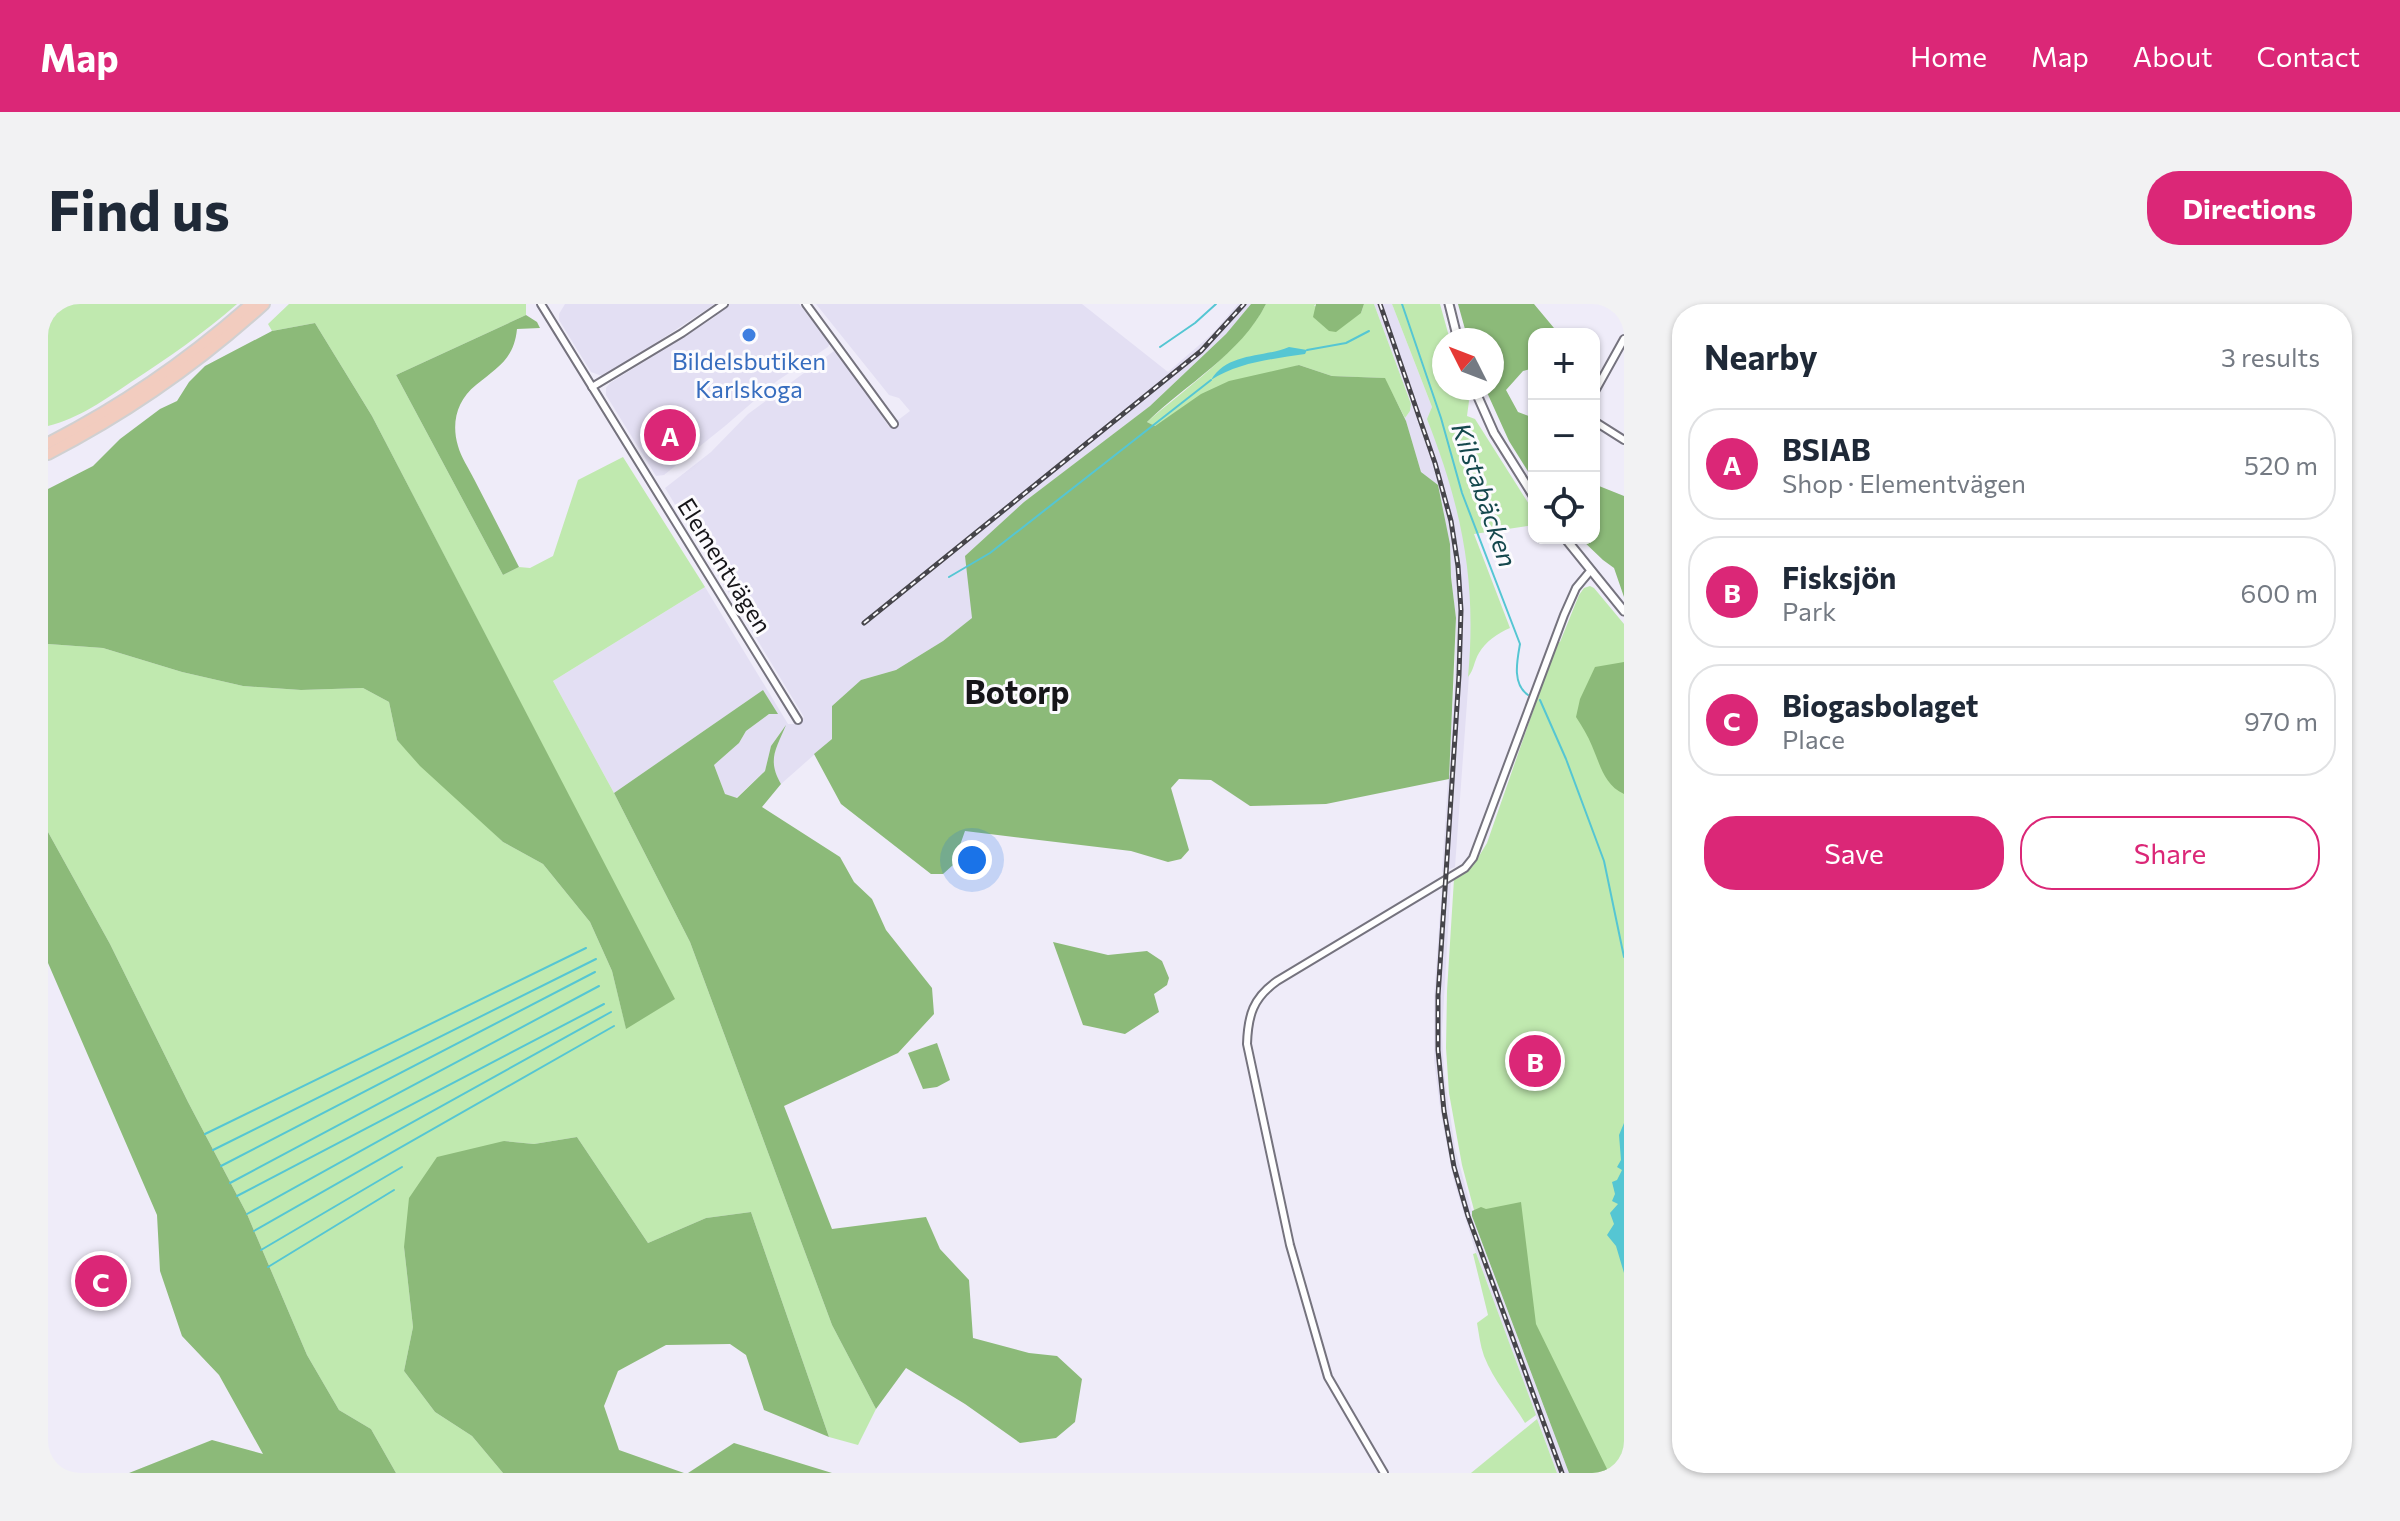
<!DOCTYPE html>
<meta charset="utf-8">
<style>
:root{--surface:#fff;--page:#f2f2f3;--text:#1f2937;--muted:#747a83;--line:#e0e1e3;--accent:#db2777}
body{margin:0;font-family:Commissioner,sans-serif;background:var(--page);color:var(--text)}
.controls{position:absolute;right:24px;top:24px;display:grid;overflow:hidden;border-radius:16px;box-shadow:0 2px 6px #0004}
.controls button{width:72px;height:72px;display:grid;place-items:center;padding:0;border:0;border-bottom:2px solid var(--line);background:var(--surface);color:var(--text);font:40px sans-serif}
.compass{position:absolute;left:1384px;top:24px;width:72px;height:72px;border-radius:50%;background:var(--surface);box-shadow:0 2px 6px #0004;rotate:312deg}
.you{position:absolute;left:924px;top:556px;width:28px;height:28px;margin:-20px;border:6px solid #fff;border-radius:50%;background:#1a73e8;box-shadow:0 0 0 12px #1a73e833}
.badge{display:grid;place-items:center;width:52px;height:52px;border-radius:50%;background:var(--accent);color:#fff;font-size:26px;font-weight:700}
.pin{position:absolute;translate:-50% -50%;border:4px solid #fff;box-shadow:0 2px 8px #0006}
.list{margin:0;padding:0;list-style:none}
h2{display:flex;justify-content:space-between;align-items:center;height:104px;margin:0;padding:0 32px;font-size:34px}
h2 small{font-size:26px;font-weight:400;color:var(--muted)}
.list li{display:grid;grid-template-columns:52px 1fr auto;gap:24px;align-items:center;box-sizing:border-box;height:112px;margin:0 16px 16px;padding:0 16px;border:2px solid var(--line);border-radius:32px}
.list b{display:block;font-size:30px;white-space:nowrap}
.list p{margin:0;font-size:26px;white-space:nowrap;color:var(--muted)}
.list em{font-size:26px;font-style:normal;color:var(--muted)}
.actions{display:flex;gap:16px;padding:24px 32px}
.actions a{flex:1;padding:18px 0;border:2px solid var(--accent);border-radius:32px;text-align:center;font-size:28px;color:var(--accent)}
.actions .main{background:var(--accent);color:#fff}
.icon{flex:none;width:44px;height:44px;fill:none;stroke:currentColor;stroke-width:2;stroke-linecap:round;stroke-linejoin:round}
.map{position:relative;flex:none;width:1576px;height:1169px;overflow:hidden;border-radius:32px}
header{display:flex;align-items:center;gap:48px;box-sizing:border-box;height:112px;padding:0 40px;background:var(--accent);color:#fff}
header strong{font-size:38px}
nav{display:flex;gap:44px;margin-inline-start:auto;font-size:28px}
.intro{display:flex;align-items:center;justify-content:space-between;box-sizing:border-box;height:192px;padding:0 48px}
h1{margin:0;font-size:56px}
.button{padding:20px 36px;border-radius:32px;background:var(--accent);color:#fff;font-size:28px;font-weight:700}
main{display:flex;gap:48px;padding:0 48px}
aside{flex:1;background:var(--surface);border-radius:32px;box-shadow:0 2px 6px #0004}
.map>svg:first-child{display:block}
</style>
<header>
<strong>Map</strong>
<nav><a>Home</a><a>Map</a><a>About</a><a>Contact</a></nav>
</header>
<div class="intro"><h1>Find us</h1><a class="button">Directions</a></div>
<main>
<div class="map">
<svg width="1576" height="1169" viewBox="0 0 1576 1169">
<rect width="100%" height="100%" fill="#efecf9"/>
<!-- built -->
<g fill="#e3dff3">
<polygon points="517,0 667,0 600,44 554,72 543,68 511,16 511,10"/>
<polygon points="681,0 751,0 782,39 780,43 729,77 677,122 616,171 608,172 558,91 558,84 562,79 664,15"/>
<polygon points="768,0 1034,0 1120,68 1164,30 1190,0 1203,0 1178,30 1102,102 976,198 924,296 925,314 895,337 848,366 813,376 784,402 784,435 733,480 724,465 727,448 735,425 723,442 717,467 688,494 677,490 666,461 691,439 698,427 721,410 715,386 566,489 505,377 657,283 740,420 752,420 756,413 617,184 663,148 700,110 786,47 813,80 841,123 862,107 851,94 841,91"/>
<polygon points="1326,0 1344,0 1384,103 1380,115 1398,162 1411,209 1422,273 1424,330 1407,563 1394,568 1407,368 1408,314 1403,273 1402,240 1373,168 1357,114 1362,107 1363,100"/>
<polygon points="1403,577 1394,728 1396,769 1407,844 1424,907 1424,913 1521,1169 1509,1169 1428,949 1406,877 1393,811 1386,756 1386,692 1394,581"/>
</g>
<!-- green -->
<g fill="#c0e9af">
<path d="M0 0H189C156 29 120 54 83 78 58 95 30 115 0 122Z"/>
<polygon points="241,0 478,0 478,11 348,71 455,271 471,263 482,264 505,252 530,176 575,153 657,283 505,377 566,489 642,638 784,1021 828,1105 810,1141 781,1133 703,908 658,914 600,939 529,833 486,840 456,837 356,943 365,1023 356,1067 387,1108 424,1132 455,1169 348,1169 323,1125 291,1106 259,1051 199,910 140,798 62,640 0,528 0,340 55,344 134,368 195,382 253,386 315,384 341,398 349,436 455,538 495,560 542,618 564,667 578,724 626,695 324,112 267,19 224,27 220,20"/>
<path d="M1218 0H1268L1266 2 1313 9 1316 0H1326L1363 100 1362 107 1357 114 1336 74 1284 72 1251 61 1129 108 1107 122 1099 118C1138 84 1194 46 1218 0Z"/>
<path d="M1344 0H1392L1402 36H1396V84H1416L1421 97 1419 112 1427 115 1486 208V221L1426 230 1462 324C1450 329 1437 338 1431 349 1426 357 1426 366 1420 373 1429 278 1414 204 1379 115L1384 103Z"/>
<polygon points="1542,282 1546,284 1576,320 1576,1169 1525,1169 1426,906 1414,861 1401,789 1398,744 1399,687 1406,575 1425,562 1439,539 1509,338 1512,338 1531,291 1536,284"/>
<path d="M1428 949 1488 1111 1477 1119C1464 1097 1445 1076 1436 1052 1432 1041 1431 1030 1429 1019L1440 1011 1425 950Z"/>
<polygon points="1489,1115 1509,1169 1423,1169"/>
</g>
<!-- forest -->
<g fill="#8cba79">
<path d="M1203 0H1218C1193 50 1138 80 1099 118L1107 122 1153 90 1181 77 1251 61 1284 72 1337 74 1358 117 1373 168 1390 181 1402 240 1403 273 1408 314 1401 475 1278 500 1202 502 1163 476 1131 475 1123 484 1141 546 1133 555 1120 558 1083 547 917 527 905 561 895 570H883L793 500 766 450 784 435V402L813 376 848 366 895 337 924 314 917 252 976 198 1102 102 1178 30Z"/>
<polygon points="1268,0 1316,0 1313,9 1288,28 1281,27 1265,13"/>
<polygon points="1410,0 1486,0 1511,30 1486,30 1486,64 1475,67 1458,86 1470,108 1486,114 1486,177 1461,137 1437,84 1444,84 1444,36 1420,36"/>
<path d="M478 11 489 18 492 24 469 25C466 55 450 63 428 81 409 96 403 119 410 142 413 153 421 165 426 175 441 204 456 233 471 263L455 271 348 71Z"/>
<polygon points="267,19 324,112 627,695 578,725 564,667 542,618 495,560 455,538 372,462 349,436 341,398 315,384 253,386 195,382 134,368 55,344 0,340 0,185 45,162 72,135 112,105 129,97 141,78 157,62 224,27"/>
<polygon points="1546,180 1576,192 1576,293 1566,264 1555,256 1532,234 1546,234"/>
<path d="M1576 358V490C1556 481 1552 460 1544 442 1540 432 1534 422 1528 413L1532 395 1547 363Z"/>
<path d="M715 386 730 410H721L698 427 691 439 666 461 677 490 689 494 717 467 723 442 738 421C728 445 719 456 733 480L714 503 792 553 806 578 824 595 838 626 884 684 886 710 850 749 736 802 784 925 878 913 892 945 921 976 925 1034 981 1049 1009 1052 1034 1075 1027 1118 1008 1134 972 1139 917 1100 858 1064 828 1105 784 1021 642 638 566 489Z"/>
<polygon points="0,528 62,640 140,798 199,910 259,1051 291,1106 323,1125 348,1169 81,1169 164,1136 215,1150 171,1071 134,1032 112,967 109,911 0,659"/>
<polygon points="1005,638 1060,651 1099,647 1114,657 1121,674 1119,681 1106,690 1111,708 1077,730 1035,721"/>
<polygon points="889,739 902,776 889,783 875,785 860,749"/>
<polygon points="529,833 600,939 658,914 703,908 781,1133 716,1106 698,1051 682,1040 618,1041 570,1067 556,1102 571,1146 636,1169 455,1169 424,1132 387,1108 356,1067 365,1023 356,943 361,894 389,853 456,837 486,840"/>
<polygon points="1473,898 1488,1020 1561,1169 1521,1169 1424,912 1424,907 1433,903 1438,905"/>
<polygon points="686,1139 784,1169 640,1169"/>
</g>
<!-- water -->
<g fill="#55c6d3">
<path d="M1241 43 1259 46 1257 50C1225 55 1191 58 1163 76 1180 48 1215 54 1241 43Z"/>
<polygon points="1576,819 1576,969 1568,942 1559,931 1566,920 1562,909 1570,900 1564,897 1567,890 1564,878 1569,876 1574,866 1569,863 1573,856 1571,831"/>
</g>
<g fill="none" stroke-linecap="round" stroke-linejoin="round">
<!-- stream -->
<g stroke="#55c6d3" stroke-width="2">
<path d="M1354 0 1393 114 1414 189 1472 340C1469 357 1464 380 1480 391"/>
<polyline points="1112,43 1147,19 1168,0"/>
<polyline points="1259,46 1298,39 1321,27"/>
<polyline points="901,273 942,249 1163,76"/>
<polyline points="1492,396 1518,455 1556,557 1576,653"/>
<polyline points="157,830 538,644"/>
<polyline points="165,846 548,655"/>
<polyline points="173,862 547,668"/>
<polyline points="182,879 551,682"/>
<polyline points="189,892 556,700"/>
<polyline points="199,910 563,708"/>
<polyline points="206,927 566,722"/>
<polyline points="213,946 354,863"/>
<polyline points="220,963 346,886"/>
</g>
<!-- minor casing -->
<g stroke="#75737e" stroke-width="10">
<g id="minor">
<polyline points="493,0 750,416"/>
<polyline points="758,0 846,120"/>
<polyline points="544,83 634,29 676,0"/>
<polyline points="1546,89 1576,35"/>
<polyline points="1546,117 1576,136"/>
<path d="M1336 1169 1280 1073 1242 941 1199 740C1200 711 1205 694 1229 677L1417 564 1425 554 1516 311 1528 284 1543 266"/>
</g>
</g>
<!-- tertiary casing -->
<g stroke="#75737e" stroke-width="11">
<g id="tertiary">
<polyline points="1401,0 1410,36"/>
<polyline points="1426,84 1446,129 1486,193"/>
<polyline points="1517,234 1576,307"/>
</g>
</g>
<!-- trunk casing -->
<g stroke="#d0d0d1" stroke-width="14">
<g id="trunk">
<path d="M0 139C73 102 142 54 203 0"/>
<path d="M0 150C78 110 151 59 216 0"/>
</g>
</g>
<!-- minor -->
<use href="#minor" stroke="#fff" stroke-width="6"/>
<!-- tertiary -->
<use href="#tertiary" stroke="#fff" stroke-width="7"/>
<!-- trunk -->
<use href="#trunk" stroke="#f2ccbf" stroke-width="10"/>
<!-- rail casing -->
<g stroke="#46454b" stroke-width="5">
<g id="rail">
<polyline points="1332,0 1387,159 1403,217 1410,262 1413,306 1411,371 1390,692 1390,746 1396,807 1406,863 1420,912 1514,1169"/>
<polyline points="816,319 1153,47 1196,0"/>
</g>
</g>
<!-- rail -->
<use href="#rail" stroke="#fcfbfe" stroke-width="2" stroke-dasharray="6" stroke-linecap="butt"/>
</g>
<!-- markers -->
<circle fill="#3f7fe0" stroke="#fcfbfe" stroke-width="3" cx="701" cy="31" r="8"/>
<g text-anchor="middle" stroke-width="6" stroke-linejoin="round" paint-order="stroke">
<!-- shop labels -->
<g font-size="24" fill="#366cbe" stroke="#fcfbfe">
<text x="701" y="66">Bildelsbutiken<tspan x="701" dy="28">Karlskoga</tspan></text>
</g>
<!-- street labels -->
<g font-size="24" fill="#161519" stroke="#fcfbfe">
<text transform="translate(676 262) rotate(58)" y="8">Elementvägen</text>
</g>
<!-- water labels -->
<g font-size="26" font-style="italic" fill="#15484d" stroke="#fcfbfe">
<text transform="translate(1436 191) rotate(71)" y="9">Kilstabäcken</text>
</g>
<!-- district labels -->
<g font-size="32" font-weight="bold" fill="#161519" stroke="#fcfbfe">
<text x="969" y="400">Botorp</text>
</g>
</g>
</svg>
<div class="controls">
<button>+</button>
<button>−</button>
<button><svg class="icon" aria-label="locate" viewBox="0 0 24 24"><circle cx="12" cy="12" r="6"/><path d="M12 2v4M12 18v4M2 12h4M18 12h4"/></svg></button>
</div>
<svg class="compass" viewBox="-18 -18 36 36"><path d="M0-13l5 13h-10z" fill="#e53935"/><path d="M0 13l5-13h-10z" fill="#747a83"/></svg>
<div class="you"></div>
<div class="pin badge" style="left:622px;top:131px">A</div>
<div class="pin badge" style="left:1487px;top:757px">B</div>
<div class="pin badge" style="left:53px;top:977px">C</div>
</div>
<aside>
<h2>Nearby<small>3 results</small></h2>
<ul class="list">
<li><span class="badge">A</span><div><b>BSIAB</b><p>Shop · Elementvägen</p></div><em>520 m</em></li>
<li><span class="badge">B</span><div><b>Fisksjön</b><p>Park</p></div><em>600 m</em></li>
<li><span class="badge">C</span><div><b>Biogasbolaget</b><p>Place</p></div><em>970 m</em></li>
</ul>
<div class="actions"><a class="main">Save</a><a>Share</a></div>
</aside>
</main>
